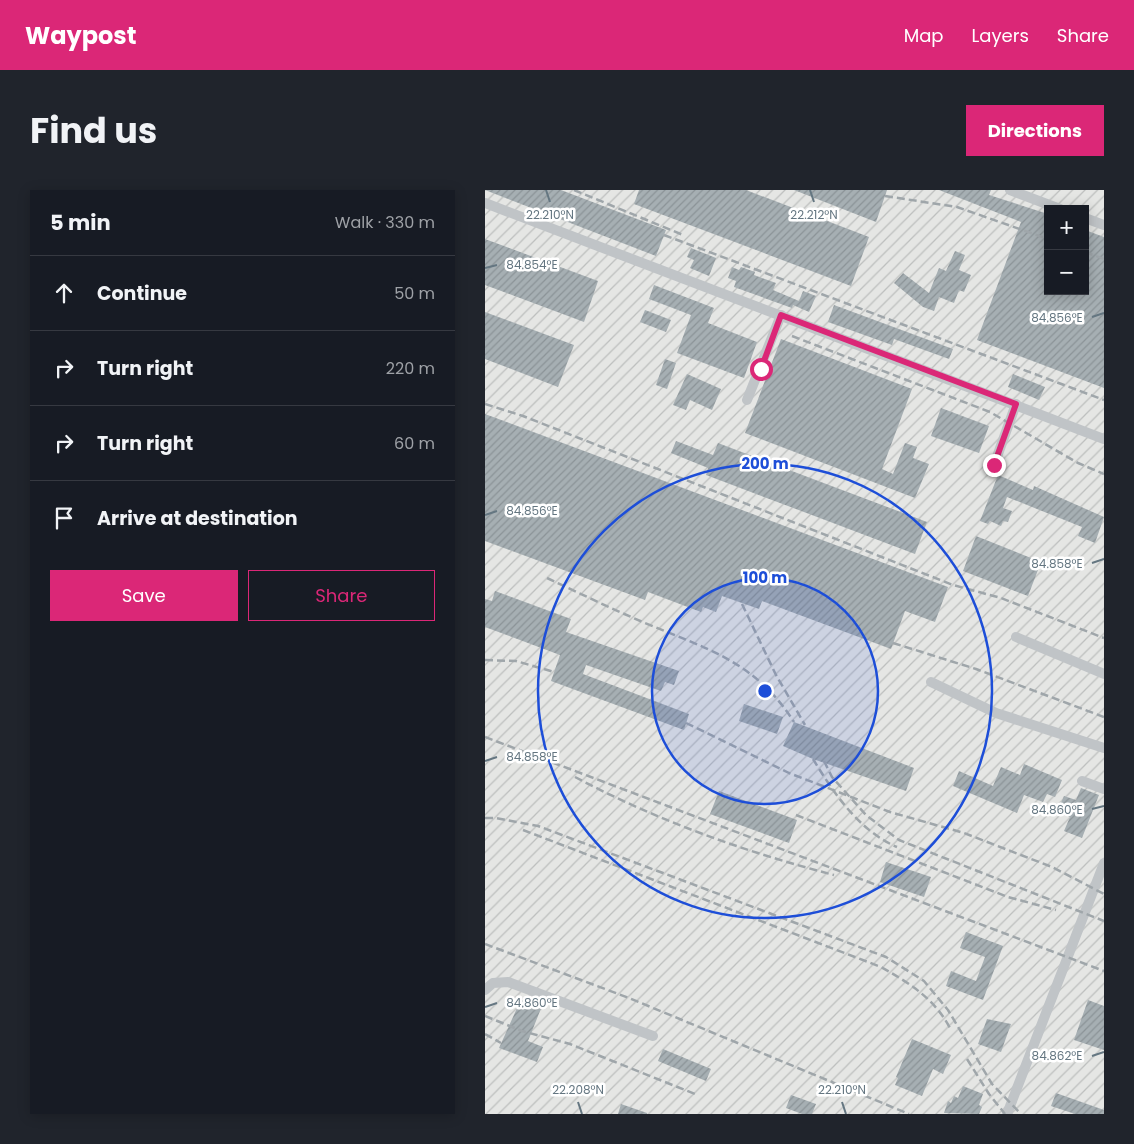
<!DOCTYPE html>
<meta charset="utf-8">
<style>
:root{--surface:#171b24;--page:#20242c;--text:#f1f3f6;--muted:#9ea1a6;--line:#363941;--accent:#db2777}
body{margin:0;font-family:Poppins,sans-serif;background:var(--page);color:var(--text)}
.controls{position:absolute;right:15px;top:15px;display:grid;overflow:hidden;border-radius:0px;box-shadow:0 2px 12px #0003}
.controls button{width:45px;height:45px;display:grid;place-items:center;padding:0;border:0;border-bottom:1px solid var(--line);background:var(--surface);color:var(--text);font:25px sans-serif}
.stop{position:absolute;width:15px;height:15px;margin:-11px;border:4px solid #db2777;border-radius:50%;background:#fff}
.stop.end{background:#db2777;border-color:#fff;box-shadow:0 1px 5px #0008}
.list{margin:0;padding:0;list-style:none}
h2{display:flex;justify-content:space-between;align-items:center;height:65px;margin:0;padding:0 20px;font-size:21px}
h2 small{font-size:16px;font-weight:400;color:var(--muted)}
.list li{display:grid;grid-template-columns:32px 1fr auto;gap:15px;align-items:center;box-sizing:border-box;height:75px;padding:0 20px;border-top:1px solid var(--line)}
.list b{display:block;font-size:19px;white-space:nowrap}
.list em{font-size:16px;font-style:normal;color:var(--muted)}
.actions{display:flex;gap:10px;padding:15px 20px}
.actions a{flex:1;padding:11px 0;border:1px solid var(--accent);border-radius:0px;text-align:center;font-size:18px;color:var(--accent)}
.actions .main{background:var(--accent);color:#fff}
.icon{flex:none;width:28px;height:28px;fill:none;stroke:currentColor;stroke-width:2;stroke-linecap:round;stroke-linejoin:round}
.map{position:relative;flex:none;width:619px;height:924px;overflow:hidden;border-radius:0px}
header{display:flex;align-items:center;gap:30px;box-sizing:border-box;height:70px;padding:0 25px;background:var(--accent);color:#fff}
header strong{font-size:24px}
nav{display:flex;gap:28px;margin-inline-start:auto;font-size:18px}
.intro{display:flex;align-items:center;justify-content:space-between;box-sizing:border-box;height:120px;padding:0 30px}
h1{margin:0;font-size:35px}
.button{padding:12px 22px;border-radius:0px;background:var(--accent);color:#fff;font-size:18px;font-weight:700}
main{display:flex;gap:30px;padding:0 30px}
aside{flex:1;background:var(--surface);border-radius:0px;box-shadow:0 2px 12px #0003}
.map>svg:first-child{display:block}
</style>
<header>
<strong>Waypost</strong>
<nav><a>Map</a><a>Layers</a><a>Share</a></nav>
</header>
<div class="intro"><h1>Find us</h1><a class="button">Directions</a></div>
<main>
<aside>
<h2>5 min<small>Walk · 330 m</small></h2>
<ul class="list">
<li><svg class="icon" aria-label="ahead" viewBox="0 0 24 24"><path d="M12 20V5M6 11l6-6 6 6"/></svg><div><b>Continue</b></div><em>50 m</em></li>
<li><svg class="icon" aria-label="right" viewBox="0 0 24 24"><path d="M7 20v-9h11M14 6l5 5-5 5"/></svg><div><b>Turn right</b></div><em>220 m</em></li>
<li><svg class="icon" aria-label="right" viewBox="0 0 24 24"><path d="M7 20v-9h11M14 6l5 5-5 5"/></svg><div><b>Turn right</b></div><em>60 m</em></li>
<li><svg class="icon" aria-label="arrive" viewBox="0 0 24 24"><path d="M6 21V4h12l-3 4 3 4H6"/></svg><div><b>Arrive at destination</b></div></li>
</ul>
<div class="actions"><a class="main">Save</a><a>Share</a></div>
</aside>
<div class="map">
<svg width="619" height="924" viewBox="0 0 619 924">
<defs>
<pattern id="industrial-furrows" width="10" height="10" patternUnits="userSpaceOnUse" patternTransform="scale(1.25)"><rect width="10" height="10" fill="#e5e6e4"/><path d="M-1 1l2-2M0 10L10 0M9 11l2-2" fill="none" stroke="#bdbfbe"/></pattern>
<pattern id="building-hatch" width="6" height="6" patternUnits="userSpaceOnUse" patternTransform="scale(1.25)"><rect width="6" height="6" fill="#a6afb3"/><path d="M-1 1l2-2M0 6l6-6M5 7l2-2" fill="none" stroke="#8b9397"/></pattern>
</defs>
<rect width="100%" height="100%" fill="#f5f5f1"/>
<!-- industrial -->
<path fill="url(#industrial-furrows)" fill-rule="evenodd" d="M0 0H619V924H0ZM563 19H600V101H563Z"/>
<!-- building -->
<g fill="url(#building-hatch)">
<polygon points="0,0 76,0 181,40 171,66"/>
<polygon points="154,0 261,0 384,47 366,96 149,14"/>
<polygon points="309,0 402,0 391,32"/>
<polygon points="454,0 506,0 504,5 563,24 563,101 600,101 600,40 619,47 619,198 492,150 536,32"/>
<polygon points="0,49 113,91 99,132 0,95"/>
<polygon points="206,58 231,68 224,86 205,78 209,70 202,67"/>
<polygon points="470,61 480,65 474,80 486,85 479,102 474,100 469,113 454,107 449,121 438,117 409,93 418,83 444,103 454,78 461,81"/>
<polygon points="247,77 254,80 256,77 270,82 269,85 291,93 288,100 314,111 318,101 331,106 324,122 308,115 307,118 249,97 251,91 243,88"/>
<polygon points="169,95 229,118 223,133 272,152 259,188 192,163 206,125 164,109"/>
<polygon points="349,115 468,159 464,169 409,149 407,155 343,132"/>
<polygon points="160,120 186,130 181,142 155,132"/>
<polygon points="0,122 89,155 73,197 0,169"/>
<polygon points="296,149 427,199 397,279 408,284 420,253 432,257 428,268 444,274 430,308 260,243"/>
<polygon points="180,169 191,173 182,199 171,195"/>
<polygon points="202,184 236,199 227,220 205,210 201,220 188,215"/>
<polygon points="528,184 560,197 554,210 523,197"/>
<polygon points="456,218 504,236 494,263 446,246"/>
<polygon points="0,224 463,397 450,432 420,421 406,459 277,411 274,419 237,406 231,422 218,417 216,422 163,402 160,410 0,351"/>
<polygon points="191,251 228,265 233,253 442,332 430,364 221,285 223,278 186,263"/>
<polygon points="513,285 548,300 549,296 619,327 610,353 593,346 597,337 522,307 518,318 527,321 523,332 518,331 516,336 505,331 503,334 495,331"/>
<polygon points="491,346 556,372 543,406 478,381"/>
<polygon points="10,401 86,429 81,442 194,481 189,495 180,492 176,501 101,475 98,484 204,524 199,540 66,491 75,465 0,437 0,409 7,411"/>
<polygon points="259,514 298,527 292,544 254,531"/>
<polygon points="309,532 429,578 421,601 328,569 298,556"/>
<polygon points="539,574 577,590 570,607 562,604 558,612 539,605 532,623 468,596 474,581 508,596 516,577 535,585"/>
<polygon points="596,598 614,605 597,648 579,641 585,627 572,622 579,606 591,610"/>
<polygon points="234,601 312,630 304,653 225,624"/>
<polygon points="401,672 446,687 439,707 395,692"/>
<polygon points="481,742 518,756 498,810 461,796 466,781 491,791 500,767 475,758"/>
<polygon points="44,807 52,810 51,813 57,816 43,851 58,857 52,872 14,858 33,816 27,813 29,808 42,811"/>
<polygon points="603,810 619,816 619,860 589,850"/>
<polygon points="502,829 526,834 516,862 493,854"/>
<polygon points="427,849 466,865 458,884 448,879 437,906 410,895 413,888 411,887"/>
<polygon points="178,859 226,879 221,891 173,871"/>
<polygon points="478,896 498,904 494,915 497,917 494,924 459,923 463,911 466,913 469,906 473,908"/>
<polygon points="571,903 619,920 619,924 590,924 566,916"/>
<polygon points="306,905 331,914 327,924 317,924 301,918"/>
<polygon points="136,914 162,923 162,924 133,924"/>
</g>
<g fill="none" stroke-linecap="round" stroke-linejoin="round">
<!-- minor -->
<g stroke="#c0c4c7" stroke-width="10">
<polyline points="525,0 575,19"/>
<polyline points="0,13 619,249"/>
<polyline points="600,28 619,35"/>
<polyline points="262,210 296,125"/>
<polyline points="509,275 531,214"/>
<polyline points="531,447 619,484"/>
<polyline points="446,492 511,523 619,558"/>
<polyline points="597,591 619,599"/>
<polyline points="0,800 8,793 23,792 168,846"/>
<polyline points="522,924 619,673"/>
</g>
<!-- rail -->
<g stroke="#9fa6aa" stroke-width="2.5" stroke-dasharray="8 4" stroke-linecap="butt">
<polyline points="89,0 198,45"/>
<polyline points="400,6 472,17 563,49"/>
<polyline points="179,45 619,210"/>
<polyline points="600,62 619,69"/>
<polyline points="307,146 505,222 593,273 619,284"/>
<polyline points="0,214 38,226 468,395 516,408 619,448"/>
<path d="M62 388C94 403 127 419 160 433 222 459 270 471 309 532"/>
<polyline points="257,414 291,485 320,535"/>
<polyline points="408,453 491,479 619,527"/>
<polyline points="0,470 31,471 69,482"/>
<polyline points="201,533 304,583 405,622 479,643 567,677 619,704"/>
<polyline points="0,547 619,781"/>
<path d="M328 569C348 602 374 641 412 657"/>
<polyline points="339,571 347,587 381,625 414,650 619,731"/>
<path d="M90 587C171 630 260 662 349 685"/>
<polyline points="311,625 523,707 571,720"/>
<polyline points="0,628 11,628 53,636 401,767 439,791 463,820 507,894 536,924"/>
<path d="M38 640 396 777C424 793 449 808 465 838"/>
<polyline points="0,754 144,808 424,924"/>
<polyline points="0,826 37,841 85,854 210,904"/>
<polyline points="0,844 16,853"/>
<polyline points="482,869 504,904 520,924"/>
</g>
</g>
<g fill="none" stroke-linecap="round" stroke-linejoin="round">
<!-- route -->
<polyline stroke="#db2777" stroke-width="6" points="276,179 296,125 531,214 509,275"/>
</g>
<!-- ticks -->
<path fill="none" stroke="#647681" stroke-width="2" d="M61 0 65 12M325 0 329 12M0 78 12 75M607 127 619 123M0 325 12 321M607 373 619 369M0 571 12 567M607 619 619 616M0 817 12 813M607 866 619 862M93 912 97 924M357 912 361 924"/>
<!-- distance rings -->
<circle cx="280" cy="501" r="113" fill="#1d4ed8" fill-opacity=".12"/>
<g fill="none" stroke="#1d4ed8" stroke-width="2.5">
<circle cx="280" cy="501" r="113"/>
<circle cx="280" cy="501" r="227"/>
</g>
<g font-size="12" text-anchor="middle" fill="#647681" stroke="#fff" stroke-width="5" stroke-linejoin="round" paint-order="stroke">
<text x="65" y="29">22.210°N</text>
<text x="329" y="29">22.212°N</text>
<text x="47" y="79">84.854°E</text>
<text x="572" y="132">84.856°E</text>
<text x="47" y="325">84.856°E</text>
<text x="572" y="378">84.858°E</text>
<text x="47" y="571">84.858°E</text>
<text x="572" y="624">84.860°E</text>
<text x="47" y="817">84.860°E</text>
<text x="572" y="870">84.862°E</text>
<text x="93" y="904">22.208°N</text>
<text x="357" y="904">22.210°N</text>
</g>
<circle cx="280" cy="501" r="8" fill="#1d4ed8" stroke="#fff" stroke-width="2.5"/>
<g font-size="15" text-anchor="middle" font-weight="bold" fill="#1d4ed8" stroke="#fff" stroke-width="5" stroke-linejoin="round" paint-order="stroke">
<text x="280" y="279">200 m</text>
<text x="280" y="393">100 m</text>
</g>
</svg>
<div class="controls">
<button>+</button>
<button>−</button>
</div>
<div class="stop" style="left:276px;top:179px"></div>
<div class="stop end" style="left:509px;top:275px"></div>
</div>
</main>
